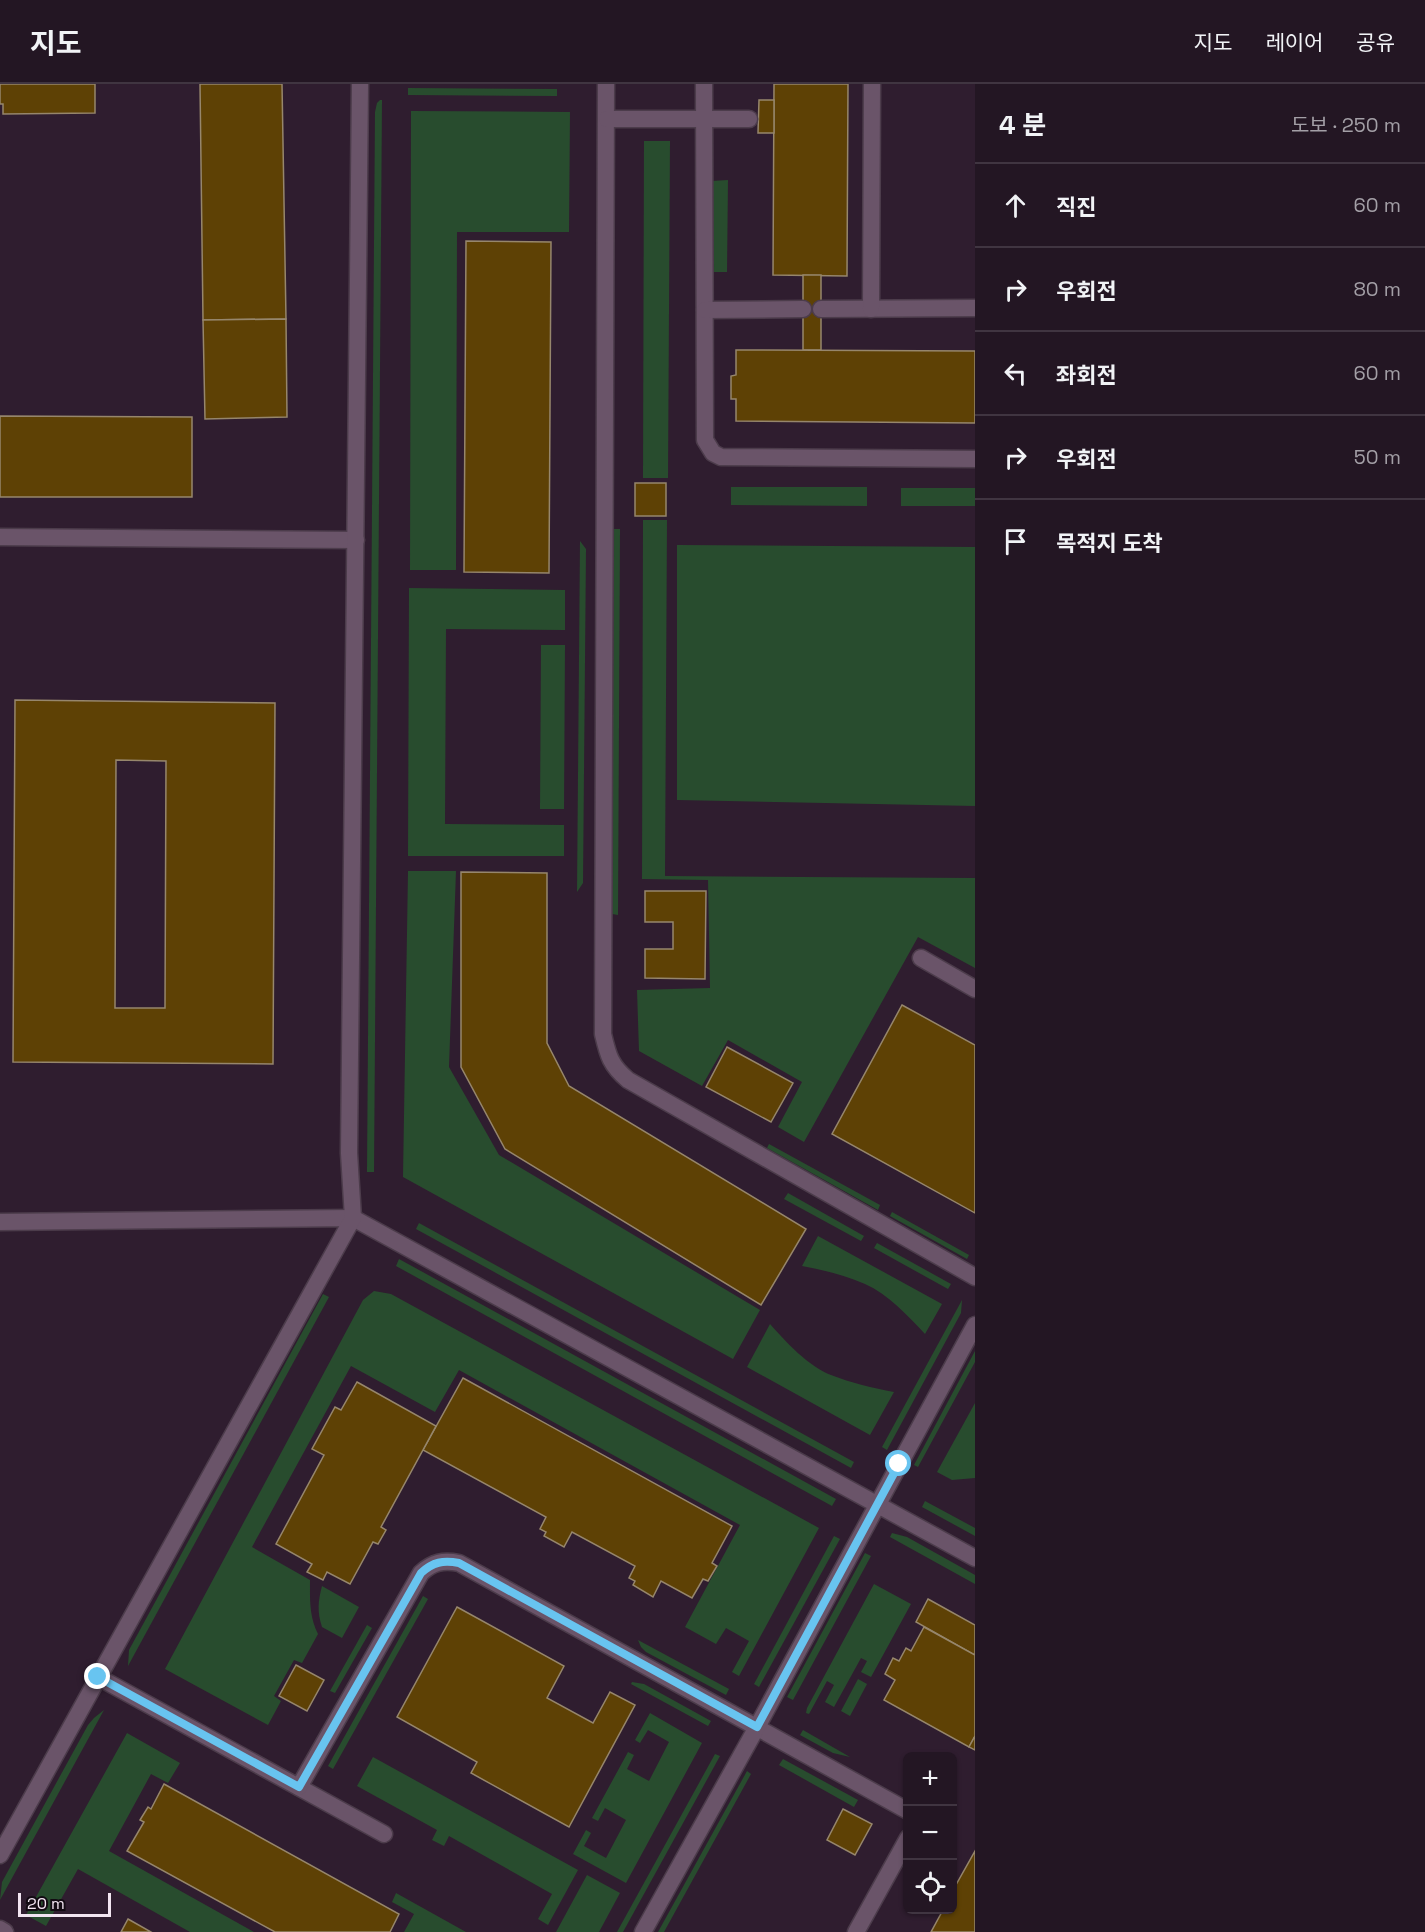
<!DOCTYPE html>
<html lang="ko">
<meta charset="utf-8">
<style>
:root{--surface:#231623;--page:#2b1f2b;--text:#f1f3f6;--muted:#a39fa6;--line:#403541}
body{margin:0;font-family:"Space Grotesk","Noto Sans KR",sans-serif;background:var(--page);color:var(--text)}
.controls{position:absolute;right:18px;bottom:18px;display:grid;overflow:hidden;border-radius:9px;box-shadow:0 2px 4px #0004}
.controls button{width:54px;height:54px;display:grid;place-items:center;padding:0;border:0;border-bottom:2px solid var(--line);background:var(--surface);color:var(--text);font:30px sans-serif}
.scale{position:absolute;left:18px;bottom:15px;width:93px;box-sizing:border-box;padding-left:6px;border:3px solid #f2e5f1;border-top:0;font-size:16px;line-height:21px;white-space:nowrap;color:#f2e5f1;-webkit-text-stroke:4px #120a12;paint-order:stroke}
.stop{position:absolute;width:18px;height:18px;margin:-14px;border:4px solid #68c4f0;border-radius:50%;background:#fff}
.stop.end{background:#68c4f0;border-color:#fff;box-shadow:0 2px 6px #0008}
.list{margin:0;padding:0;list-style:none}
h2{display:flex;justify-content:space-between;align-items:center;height:78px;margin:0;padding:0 24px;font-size:26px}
h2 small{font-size:20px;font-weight:400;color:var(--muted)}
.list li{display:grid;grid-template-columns:39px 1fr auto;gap:18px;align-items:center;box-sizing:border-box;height:84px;padding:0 24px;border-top:2px solid var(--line)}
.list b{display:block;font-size:22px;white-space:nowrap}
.list em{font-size:20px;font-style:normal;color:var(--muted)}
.icon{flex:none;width:33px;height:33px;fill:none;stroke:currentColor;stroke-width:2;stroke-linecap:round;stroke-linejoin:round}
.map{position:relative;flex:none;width:975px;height:1848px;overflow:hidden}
header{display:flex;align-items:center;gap:36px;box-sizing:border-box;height:84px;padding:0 30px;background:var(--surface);border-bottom:2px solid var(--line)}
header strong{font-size:28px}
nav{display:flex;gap:33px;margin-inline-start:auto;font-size:21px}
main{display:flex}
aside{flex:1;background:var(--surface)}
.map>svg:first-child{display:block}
</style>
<header>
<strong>지도</strong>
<nav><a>지도</a><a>레이어</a><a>공유</a></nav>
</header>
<main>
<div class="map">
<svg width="975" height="1848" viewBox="0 0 975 1848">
<rect width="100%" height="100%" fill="#2f1d2f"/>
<!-- green -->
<g fill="#284c2e">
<polygon points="408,4 557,5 557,12 408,11"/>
<polygon points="380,16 382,16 374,1088 367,1088 375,28 377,19"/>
<polygon points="411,27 570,28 569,148 457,148 456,486 410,486"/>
<polygon points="644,57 670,57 668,394 643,394"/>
<polygon points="728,96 727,188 710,188 711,97"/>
<polygon points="731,403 867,403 867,422 731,421"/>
<rect x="901" y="404" width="74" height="18"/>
<polygon points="643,436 667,436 665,792 975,794 975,884 918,853 804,1058 778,1043 802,998 728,956 702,1002 639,967 637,906 710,904 708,796 642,795"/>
<polygon points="614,445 620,445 618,831 612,830"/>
<polygon points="580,457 586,465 583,799 577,808"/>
<polygon points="677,461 975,463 975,722 677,716"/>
<polygon points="409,504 565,506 565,546 446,545 445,740 564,741 564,772 408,772"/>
<polygon points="541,561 565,561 564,725 540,725"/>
<polygon points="408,787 456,787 449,983 499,1071 760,1226 733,1275 403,1093"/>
<polygon points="769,1060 880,1121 878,1126 767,1064"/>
<polygon points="788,1109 864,1152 861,1157 784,1115"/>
<polygon points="892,1128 969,1171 967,1175 890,1132"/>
<polygon points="419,1139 854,1378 851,1384 416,1145"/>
<path d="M818 1152 942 1220 925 1250C908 1232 888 1210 865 1200 845 1191 823 1186 802 1182Z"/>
<polygon points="877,1159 951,1200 948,1205 874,1164"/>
<polygon points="399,1175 836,1415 832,1422 396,1182"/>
<path d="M374 1207 391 1210 819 1444 739 1592 732 1588 749 1557 726 1544 716 1560 685 1543 740 1441 459 1286 435 1328 351 1282 252 1463 310 1496C310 1515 309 1532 318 1550L302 1579 294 1576 274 1612 281 1617 268 1641 165 1585 363 1216Z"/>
<polygon points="323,1210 329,1213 128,1582 129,1566"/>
<polygon points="962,1216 961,1229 887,1366 882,1363"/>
<path d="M770 1240C786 1258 808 1282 831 1291 851 1299 873 1304 894 1308L870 1351 747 1283Z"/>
<polygon points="975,1267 975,1278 918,1383 914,1381"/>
<polygon points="975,1319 975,1394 952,1396 937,1388"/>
<polygon points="925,1417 975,1444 975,1452 922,1423"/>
<polygon points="892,1449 907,1453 975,1491 975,1500 890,1453"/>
<polygon points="834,1452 840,1455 759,1603 754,1600"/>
<polygon points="865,1469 871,1472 793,1616 787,1613"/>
<polygon points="874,1500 911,1520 871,1593 861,1588 867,1577 861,1574 834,1623 825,1618 834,1601 827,1597 809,1630 806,1629 807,1624"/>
<path d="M322 1502 359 1523 342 1554 322 1543C317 1528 318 1517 322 1502Z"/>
<polygon points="423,1512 428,1515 333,1685 328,1682"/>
<polygon points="367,1541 372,1544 335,1609 330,1607"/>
<polygon points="638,1556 729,1605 726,1611 646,1568 641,1563"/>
<polygon points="858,1595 867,1600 850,1632 841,1627"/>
<polygon points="632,1598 644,1600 711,1637 708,1642 631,1600"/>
<polygon points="104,1626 0,1816 2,1798 88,1641 94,1634"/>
<polygon points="650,1629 702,1659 626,1799 573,1770 586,1746 591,1749 584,1762 606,1774 626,1736 605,1724 598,1737 592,1734 628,1668 634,1671 627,1685 649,1697 669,1658 648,1646 640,1659 635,1656"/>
<polygon points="803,1646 850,1673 833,1669 800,1651"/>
<polygon points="127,1649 180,1679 168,1699 151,1690 109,1767 254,1848 190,1848 78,1785 46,1842 26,1831"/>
<polygon points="715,1670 720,1672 623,1848 617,1848"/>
<polygon points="373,1673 578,1786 548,1841 538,1835 552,1810 449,1752 444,1762 432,1756 437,1746 357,1702"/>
<polygon points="783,1675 858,1716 854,1723 779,1681"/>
<polygon points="747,1687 751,1690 664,1848 658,1848"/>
<polygon points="587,1791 620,1809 599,1848 556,1848"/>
<polygon points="396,1809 466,1848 404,1848 414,1830 392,1818"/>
</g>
<!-- building -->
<g fill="#5e4105" stroke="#96866c" stroke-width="1.5" fill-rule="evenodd">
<polygon points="0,0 95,0 95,29 3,30 3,20 0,20"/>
<polygon points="200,0 282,0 286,235 203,236"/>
<polygon points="774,0 848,0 847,192 773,191"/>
<polygon points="759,16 774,16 774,49 758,49"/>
<polygon points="466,157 551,158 549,489 464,488"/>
<rect x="803" y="191" width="18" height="75"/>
<polygon points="286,235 287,333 205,335 203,236"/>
<polygon points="736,266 975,267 975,339 736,337 736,315 731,315 731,292 736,291"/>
<polygon points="0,332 192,333 192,413 0,413"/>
<rect x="635" y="399" width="31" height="33"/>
<path d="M15 616 275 619 273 980 13 978ZM116 676 166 677 165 924H115Z"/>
<polygon points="461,788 547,789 547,959 569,1002 806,1145 761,1221 505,1065 461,983"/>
<polygon points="645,807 706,807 705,895 645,894 645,865 673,865 673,838 645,838"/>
<polygon points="902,921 975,961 975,1129 832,1050"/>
<polygon points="727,963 793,999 771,1038 706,1003"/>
<polygon points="463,1294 732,1442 712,1479 717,1482 708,1497 703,1495 692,1514 661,1497 653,1513 633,1501 635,1497 629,1494 635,1482 572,1448 564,1463 544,1452 546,1448 540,1445 546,1433 423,1366"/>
<polygon points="357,1298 436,1342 381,1443 386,1446 378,1460 373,1458 350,1500 327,1488 323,1496 307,1488 312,1480 276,1460 324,1371 312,1365 335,1323 341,1326"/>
<polygon points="928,1515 975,1541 975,1571 916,1538"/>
<polygon points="457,1523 564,1582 547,1614 593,1639 610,1608 635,1621 569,1743 471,1689 477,1678 397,1633"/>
<polygon points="924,1543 975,1571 975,1652 969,1663 884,1616 895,1596 885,1590 893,1574 899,1577 906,1564 911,1567"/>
<polygon points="296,1581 324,1596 307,1627 279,1612"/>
<polygon points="975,1652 975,1666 969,1663"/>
<polygon points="164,1700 399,1830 390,1848 275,1848 127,1767 144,1738 140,1736 148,1723 151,1725"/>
<polygon points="843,1725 872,1740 855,1771 827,1756"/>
<polygon points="975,1767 975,1848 931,1848 943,1826 952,1826 952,1808"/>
<polygon points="128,1835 151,1848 121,1848"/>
</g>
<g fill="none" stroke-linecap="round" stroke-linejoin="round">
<!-- minor casing -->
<g stroke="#4c3c4b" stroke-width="19">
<g id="minor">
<path d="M606 0 603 950C608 971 610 981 628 996L975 1193"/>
<polyline points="704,0 705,356 713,369 721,373 975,375"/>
<polyline points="607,35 749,35"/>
<polyline points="821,225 975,224"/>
<polyline points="871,225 872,0"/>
<polyline points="705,226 803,225"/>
<polyline points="0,453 356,456"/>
<polyline points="921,874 975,905"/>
<polyline points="0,1138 353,1134 975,1474"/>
<polyline points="98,1593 384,1750"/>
<path d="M299 1703 421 1489C433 1478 443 1476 459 1479L908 1727"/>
<polyline points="0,1771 353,1134 349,1069 360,0"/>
<polyline points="0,1845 5,1848"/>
<polyline points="643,1848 757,1643 975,1241"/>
<polyline points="856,1848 908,1754"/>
</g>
</g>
<!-- minor -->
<use href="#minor" stroke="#6a5469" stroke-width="16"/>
</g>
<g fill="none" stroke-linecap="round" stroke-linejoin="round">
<!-- route -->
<path stroke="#68c4f0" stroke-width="8" d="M98 1593 299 1703 421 1489C433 1478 443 1476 459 1479L757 1643 899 1380"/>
</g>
</svg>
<div class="controls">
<button>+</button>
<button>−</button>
<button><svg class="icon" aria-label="locate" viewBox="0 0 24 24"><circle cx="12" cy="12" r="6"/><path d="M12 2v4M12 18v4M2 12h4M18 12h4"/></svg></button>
</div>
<div class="scale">20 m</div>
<div class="stop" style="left:899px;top:1380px"></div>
<div class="stop end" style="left:98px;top:1593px"></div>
</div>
<aside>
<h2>4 분<small>도보 · 250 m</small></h2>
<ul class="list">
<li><svg class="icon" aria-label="ahead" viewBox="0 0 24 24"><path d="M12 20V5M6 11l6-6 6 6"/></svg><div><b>직진</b></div><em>60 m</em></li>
<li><svg class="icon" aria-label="right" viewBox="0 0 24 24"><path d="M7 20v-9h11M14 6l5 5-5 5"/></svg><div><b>우회전</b></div><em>80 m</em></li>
<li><svg class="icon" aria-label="left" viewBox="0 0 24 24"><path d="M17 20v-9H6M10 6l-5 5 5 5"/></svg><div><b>좌회전</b></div><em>60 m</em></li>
<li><svg class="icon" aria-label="right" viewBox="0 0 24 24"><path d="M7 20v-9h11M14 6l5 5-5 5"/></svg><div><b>우회전</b></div><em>50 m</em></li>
<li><svg class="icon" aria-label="arrive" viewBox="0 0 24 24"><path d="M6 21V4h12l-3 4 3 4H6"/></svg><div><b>목적지 도착</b></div></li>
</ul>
</aside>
</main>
